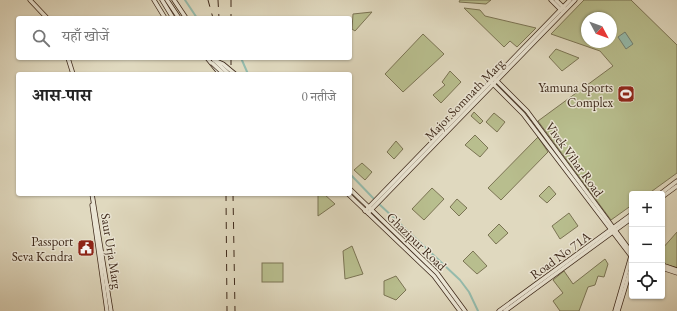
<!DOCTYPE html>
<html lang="hi">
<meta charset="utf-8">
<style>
:root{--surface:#fff;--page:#f6f6f6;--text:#222;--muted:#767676;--line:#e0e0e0}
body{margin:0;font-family:"EB Garamond","Noto Serif Devanagari",serif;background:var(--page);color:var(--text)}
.controls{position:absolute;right:12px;bottom:12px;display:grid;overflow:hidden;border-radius:4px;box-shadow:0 1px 3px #0004}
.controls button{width:36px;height:36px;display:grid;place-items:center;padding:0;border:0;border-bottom:1px solid var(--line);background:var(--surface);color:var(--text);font:20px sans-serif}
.compass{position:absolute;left:581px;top:12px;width:36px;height:36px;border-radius:50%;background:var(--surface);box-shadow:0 1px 3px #0004;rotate:131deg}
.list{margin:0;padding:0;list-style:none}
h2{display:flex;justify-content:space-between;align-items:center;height:52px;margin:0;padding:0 16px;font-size:17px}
h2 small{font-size:13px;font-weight:400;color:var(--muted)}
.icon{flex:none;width:22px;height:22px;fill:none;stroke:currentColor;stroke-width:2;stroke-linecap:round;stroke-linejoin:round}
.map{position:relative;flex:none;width:677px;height:311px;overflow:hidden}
.search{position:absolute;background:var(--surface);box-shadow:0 1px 3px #0004;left:16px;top:16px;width:336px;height:44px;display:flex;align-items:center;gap:10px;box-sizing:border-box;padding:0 14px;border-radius:4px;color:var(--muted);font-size:15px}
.panel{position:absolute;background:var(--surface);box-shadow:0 1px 3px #0004;left:16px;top:72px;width:336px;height:124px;border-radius:4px}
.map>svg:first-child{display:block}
</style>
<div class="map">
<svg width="677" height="311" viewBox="0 0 677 311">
<rect width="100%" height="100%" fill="#e0d9bf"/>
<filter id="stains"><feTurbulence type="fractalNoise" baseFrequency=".005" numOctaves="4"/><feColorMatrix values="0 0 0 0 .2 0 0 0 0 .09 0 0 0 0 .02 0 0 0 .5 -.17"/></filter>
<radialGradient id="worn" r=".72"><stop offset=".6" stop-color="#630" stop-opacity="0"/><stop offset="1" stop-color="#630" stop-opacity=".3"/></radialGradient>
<!-- green -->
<g fill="#b8be8e" stroke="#7b7454" fill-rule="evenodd">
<polygon points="460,0 491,0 486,4 459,2"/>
<path d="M584 0H631L677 45V173L648 194H632V205L611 220 538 121 613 66 600 51 551 34ZM587 18H611V42H587Z"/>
<polygon points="464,8 480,10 485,16 536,28 517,47 510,41 504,47"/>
<polygon points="372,12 355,31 352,29 353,14"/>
<polygon points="423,34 444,54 403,92 385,74"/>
<polygon points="556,49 579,58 562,71 549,57"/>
<polygon points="450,71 461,82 441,103 433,95 445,85 442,82"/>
<polygon points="474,112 483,121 480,124 471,116"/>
<polygon points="494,113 505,122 497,132 486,122"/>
<polygon points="475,135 488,148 480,157 465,145"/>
<polygon points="538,137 548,152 501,200 488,188"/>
<polygon points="396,141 403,149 394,159 387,152"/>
<polygon points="362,163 372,172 365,180 354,170"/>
<polygon points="549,186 556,194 547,203 539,196"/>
<polygon points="432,188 444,199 424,220 412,209"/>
<polygon points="318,194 324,194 335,204 318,216"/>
<polygon points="457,199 467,208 459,216 450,207"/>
<polygon points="569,213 578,226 560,239 552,226"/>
<polygon points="499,224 508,233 496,244 488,235"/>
<polygon points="677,232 677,268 662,263 662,249"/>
<polygon points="352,246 363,274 345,279 343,251"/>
<polygon points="473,251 487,266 477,274 463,261"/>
<polygon points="605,259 608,264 604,277 598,276 595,285 588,287 579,311 560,311 553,301 563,293 553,280 564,271 573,284"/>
<rect x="262" y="263" width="21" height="19"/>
<polygon points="396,276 406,290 396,300 384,295 384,281"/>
</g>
<!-- water -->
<polygon fill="#95bbac" stroke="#728172" points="625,32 633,44 626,49 618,37"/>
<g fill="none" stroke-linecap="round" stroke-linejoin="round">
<!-- canal -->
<g stroke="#95bbac" stroke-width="2">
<polyline points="185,0 197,18"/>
<polyline points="241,58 248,74"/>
<polyline points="350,174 375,200"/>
<polyline points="378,203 460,280 469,292 478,311"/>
</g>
<!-- secondary casing -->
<g stroke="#3e291b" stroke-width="5">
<g id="secondary">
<polyline points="30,0 47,18"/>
<polyline points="154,0 165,18"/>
<polyline points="162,0 173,18"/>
<polyline points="167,0 179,18"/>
<polyline points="174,0 186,18"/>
<polyline points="551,0 561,10"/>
<polyline points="556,0 564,8"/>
<polyline points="68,58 73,74"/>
<polyline points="207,58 220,74"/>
<polyline points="496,80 527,111 632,253"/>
<polyline points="492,83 523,114 631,256 615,311"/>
<polyline points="350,189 437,273 465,311"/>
<polyline points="92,194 111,311"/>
<polyline points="348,194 434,276 460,311"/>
<polyline points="660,194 677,181"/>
<polyline points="662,197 677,186"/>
<polyline points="92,205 107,311"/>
<polyline points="365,211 570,0"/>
<polyline points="368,213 575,0"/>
<polyline points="662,265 677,270"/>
<polyline points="662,268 677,273"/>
<polyline points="499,311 632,214"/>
<polyline points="505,311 632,218"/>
<polyline points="618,311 632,265"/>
</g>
</g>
<!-- secondary -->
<use href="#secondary" stroke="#ebe6d5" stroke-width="3.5"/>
<!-- rail -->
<g stroke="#3e291b" stroke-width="1" stroke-dasharray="7 7" stroke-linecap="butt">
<polyline points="208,0 213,18"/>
<polyline points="218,0 219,18"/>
<polyline points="231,0 231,18"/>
<polyline points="223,58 223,59"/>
<polyline points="231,58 231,74"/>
<polyline points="226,194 227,311"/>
<polyline points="233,194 235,311"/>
</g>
<!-- secondary-bridge casing -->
<g stroke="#3e291b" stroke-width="5" stroke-linecap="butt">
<g id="secondary-bridge">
<polyline points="212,58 229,74"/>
<polyline points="214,60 223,64 235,74"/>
<polyline points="212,63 224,74"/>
</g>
</g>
<!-- secondary-bridge -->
<use href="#secondary-bridge" stroke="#ebe6d5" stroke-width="3.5"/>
</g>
<!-- icons -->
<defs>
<g id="stadium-square" transform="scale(0.9)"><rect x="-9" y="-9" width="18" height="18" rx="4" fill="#8f2418" stroke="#ebe6d5"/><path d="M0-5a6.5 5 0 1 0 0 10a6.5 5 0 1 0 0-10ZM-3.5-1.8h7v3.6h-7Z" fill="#fff"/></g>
<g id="civic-square" transform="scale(0.9)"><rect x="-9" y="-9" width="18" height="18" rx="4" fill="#8f2418" stroke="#ebe6d5"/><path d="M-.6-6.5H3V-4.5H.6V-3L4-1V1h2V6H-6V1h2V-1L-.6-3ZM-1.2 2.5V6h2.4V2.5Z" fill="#fff"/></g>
</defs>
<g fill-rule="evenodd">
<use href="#stadium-square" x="626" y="94"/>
<use href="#civic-square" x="86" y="248"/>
</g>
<g text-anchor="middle" stroke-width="3" stroke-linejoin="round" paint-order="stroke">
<!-- poi labels -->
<g font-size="13" fill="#3e291b" stroke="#ebe6d5" text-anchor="end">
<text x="613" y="92">Yamuna Sports<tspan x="613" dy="15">Complex</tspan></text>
<text x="73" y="246">Passport<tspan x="73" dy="15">Seva Kendra</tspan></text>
</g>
<!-- street labels -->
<g font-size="13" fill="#3e291b" stroke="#ebe6d5">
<text transform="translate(464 99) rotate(-46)" y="5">Major Somnath Marg</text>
<text transform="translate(575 159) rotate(54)" y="5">Vivek Vihar Road</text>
<text transform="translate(417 241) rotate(44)" y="5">Ghazipur Road</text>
<text transform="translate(112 251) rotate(81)" y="5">Saur Urja Marg</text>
<text transform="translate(560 255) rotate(-36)" y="5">Road No 71A</text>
</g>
</g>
<rect width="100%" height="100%" filter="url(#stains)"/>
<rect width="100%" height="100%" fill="url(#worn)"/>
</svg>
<div class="controls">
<button>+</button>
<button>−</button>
<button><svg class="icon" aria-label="locate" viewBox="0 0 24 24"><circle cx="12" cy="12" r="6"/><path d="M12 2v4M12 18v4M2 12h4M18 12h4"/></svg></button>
</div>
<svg class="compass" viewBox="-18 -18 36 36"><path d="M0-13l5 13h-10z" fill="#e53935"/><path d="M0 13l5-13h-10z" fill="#767676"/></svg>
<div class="search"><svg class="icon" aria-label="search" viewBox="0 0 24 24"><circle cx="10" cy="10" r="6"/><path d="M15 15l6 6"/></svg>यहाँ खोजें</div>
<section class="panel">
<h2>आस-पास<small>0 नतीजे</small></h2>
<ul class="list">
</ul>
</section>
</div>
